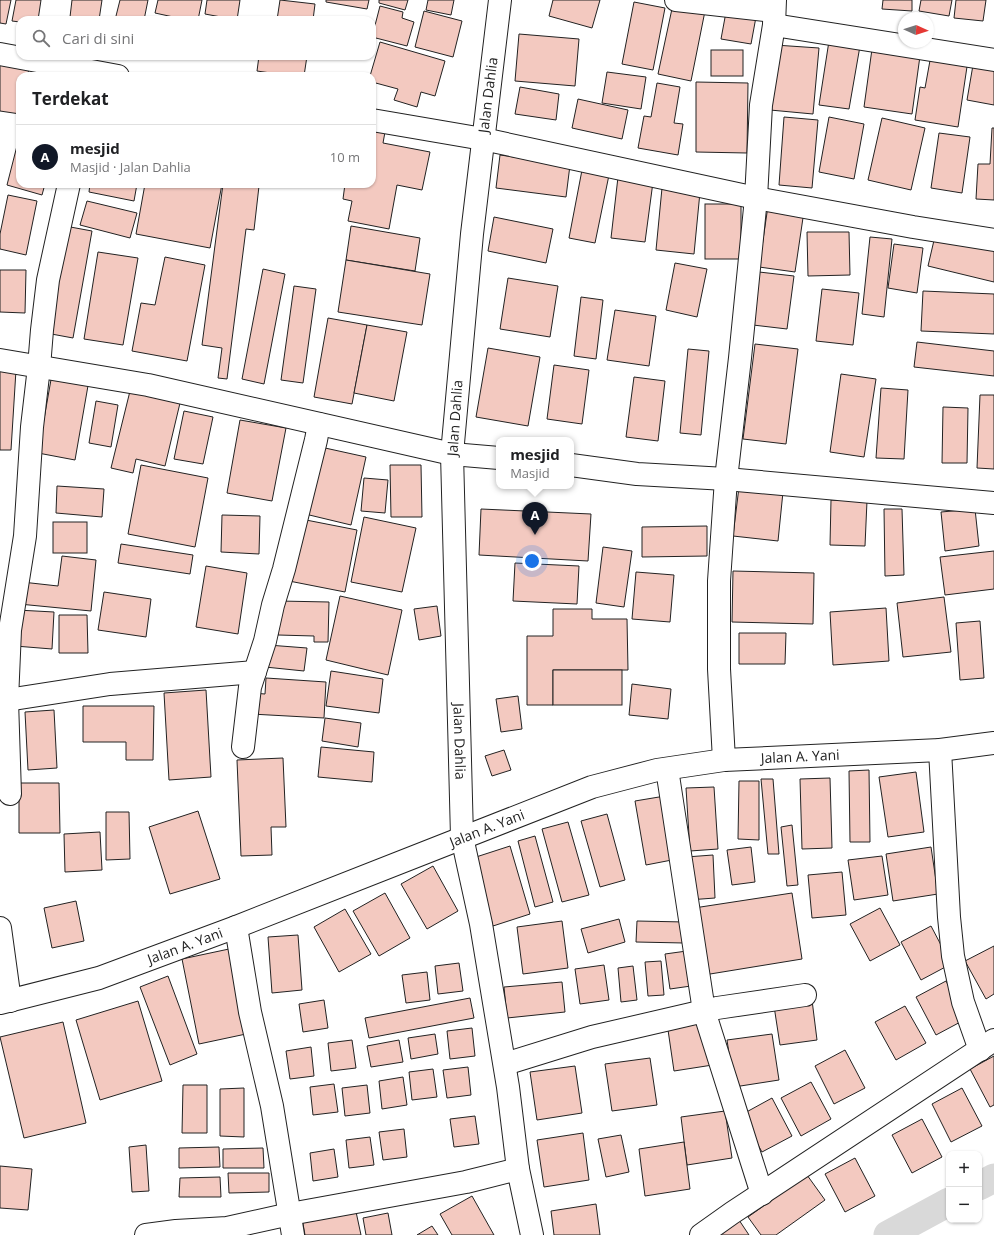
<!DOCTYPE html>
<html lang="id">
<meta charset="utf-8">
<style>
:root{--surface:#fff;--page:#f2f2f2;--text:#202124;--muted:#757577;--line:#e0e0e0;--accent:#111827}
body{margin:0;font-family:"Open Sans",sans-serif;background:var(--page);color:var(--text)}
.controls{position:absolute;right:12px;bottom:12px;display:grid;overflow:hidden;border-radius:8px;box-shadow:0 1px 3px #0004}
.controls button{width:36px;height:36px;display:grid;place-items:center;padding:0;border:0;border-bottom:1px solid var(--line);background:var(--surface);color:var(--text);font:20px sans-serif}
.compass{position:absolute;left:898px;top:12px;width:36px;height:36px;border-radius:50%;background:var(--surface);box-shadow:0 1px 3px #0004;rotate:93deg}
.you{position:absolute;left:532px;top:561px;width:14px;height:14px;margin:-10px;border:3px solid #fff;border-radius:50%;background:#1a73e8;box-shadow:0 0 0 6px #1a73e833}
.badge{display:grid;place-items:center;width:26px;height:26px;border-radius:50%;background:var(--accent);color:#fff;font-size:13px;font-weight:700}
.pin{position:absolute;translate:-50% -33px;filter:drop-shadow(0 1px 2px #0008)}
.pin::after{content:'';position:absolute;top:21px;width:14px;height:12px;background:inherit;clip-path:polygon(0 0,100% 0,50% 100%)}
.popup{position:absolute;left:496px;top:437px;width:78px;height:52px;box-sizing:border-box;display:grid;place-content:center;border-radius:8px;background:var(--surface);filter:drop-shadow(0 1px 3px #0005);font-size:13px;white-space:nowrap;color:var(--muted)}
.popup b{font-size:15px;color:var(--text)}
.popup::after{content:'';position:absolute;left:50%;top:100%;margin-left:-8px;border:8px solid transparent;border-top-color:var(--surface)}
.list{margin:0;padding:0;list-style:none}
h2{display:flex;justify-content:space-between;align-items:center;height:52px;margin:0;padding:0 16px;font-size:17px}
h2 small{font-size:13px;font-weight:400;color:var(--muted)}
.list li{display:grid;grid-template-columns:26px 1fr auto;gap:12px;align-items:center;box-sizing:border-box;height:64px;padding:0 16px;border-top:1px solid var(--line)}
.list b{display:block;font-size:15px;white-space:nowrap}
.list p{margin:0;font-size:13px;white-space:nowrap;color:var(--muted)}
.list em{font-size:13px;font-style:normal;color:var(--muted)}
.icon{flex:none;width:22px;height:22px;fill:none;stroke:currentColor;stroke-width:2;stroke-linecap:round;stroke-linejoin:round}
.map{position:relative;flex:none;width:994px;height:1235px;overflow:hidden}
.search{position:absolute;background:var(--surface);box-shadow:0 1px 3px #0004;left:16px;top:16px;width:360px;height:44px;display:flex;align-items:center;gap:10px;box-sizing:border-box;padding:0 14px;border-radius:12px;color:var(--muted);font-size:15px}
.panel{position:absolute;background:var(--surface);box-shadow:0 1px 3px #0004;left:16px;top:72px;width:360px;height:116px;border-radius:12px}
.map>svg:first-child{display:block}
</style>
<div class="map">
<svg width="994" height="1235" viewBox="0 0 994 1235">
<rect width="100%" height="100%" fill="#fff"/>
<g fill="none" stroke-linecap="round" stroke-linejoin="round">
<!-- canal -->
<g stroke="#d9d9d9" stroke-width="29">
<polyline points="979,1186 994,1178"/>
<polyline points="888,1235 949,1202"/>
</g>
</g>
<!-- building -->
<g fill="#f3c9c0" stroke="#222">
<polygon points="0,0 11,0 6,24 0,23"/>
<polygon points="16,0 41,0 38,20 20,20 20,22 12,21"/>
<polygon points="72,0 102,0 99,20 70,17"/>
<polygon points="120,0 148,0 144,20 115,20"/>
<polygon points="158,0 202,0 198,20 187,20 155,13"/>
<polygon points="207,0 240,0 237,20 205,14"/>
<polygon points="280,0 315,4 313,20 277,20"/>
<polygon points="326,0 369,0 367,9 326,2"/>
<polygon points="379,0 408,0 405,10 379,3"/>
<polygon points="428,0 454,0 451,15 426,10"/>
<polygon points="553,0 600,0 592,28 549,16"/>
<polygon points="883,0 912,0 912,11 882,9"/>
<polygon points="921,0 952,0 949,16 919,11"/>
<polygon points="956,0 986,0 983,21 954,18"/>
<polygon points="634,2 665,8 653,70 622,64"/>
<polygon points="673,4 705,11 691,81 658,74"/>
<polygon points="380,6 403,12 402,18 414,22 407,46 372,37"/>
<polygon points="424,11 462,21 453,57 415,47"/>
<polygon points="726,12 756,17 751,44 721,39"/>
<polygon points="519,34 579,39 575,86 515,81"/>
<polygon points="829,41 860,46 849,109 819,105"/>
<polygon points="380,42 445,61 435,96 421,92 417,107 394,100 398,89 372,82 372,76 370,76"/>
<polygon points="775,45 819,48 813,114 770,110"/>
<polygon points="872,49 920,56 912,114 864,107"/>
<rect x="711" y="50" width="32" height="26"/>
<polygon points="931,55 968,60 958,127 915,120 920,87 925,88"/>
<polygon points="259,56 307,56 304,76 291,76 257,71"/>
<polygon points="0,59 29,63 28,76 20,76 20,114 0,111"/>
<polygon points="973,65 994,69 994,105 967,100"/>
<polygon points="607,72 646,77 641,109 602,103"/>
<polygon points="696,82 748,83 747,153 696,152"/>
<polygon points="657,83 680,87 674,123 683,124 678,155 638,148 644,116 651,117"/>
<polygon points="520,87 559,94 556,120 515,114"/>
<polygon points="578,99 628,110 622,139 572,128"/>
<polygon points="784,117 818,120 812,188 779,185"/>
<polygon points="829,117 864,124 854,179 819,172"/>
<polygon points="882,118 925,128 911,190 868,180"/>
<polygon points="992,128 994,128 994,200 976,199 978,164 990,164"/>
<polygon points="372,129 385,132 383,143 430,152 422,190 397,185 389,229 348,221 352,201 343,199 345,184 372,184"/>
<polygon points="939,133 970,137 962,193 931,188"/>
<polygon points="19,138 20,184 45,184 42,195 7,185"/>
<polygon points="500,155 570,165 566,197 496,188"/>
<polygon points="582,170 609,175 595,243 569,238"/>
<polygon points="618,177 653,182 645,242 611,238"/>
<polygon points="90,184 137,184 134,201 89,192"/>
<polygon points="145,184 222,184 210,248 136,234"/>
<polygon points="223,184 248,184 259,186 254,230 246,229 227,379 218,378 222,348 202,345"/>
<polygon points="662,188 700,192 694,254 656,250"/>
<polygon points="8,195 37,201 26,255 0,249 0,234"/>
<polygon points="87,201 137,213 130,238 80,225"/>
<rect x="705" y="204" width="36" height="55"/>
<polygon points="768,206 804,211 795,272 759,267"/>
<polygon points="494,217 553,229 546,263 488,251"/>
<polygon points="65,226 92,231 73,338 46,333"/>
<polygon points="351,226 420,238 415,271 346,260"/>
<polygon points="807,232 849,232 850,275 808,276"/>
<polygon points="935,236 994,250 994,282 928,266"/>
<polygon points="870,237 892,239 884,317 862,314"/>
<polygon points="894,244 923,248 917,293 888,288"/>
<polygon points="98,252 138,258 123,345 84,339"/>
<polygon points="165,257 205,265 187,361 132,351 141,303 155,305"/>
<polygon points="346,260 430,274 422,325 338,312"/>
<polygon points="675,263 707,269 697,317 666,310"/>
<polygon points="263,269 285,274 264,384 242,379"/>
<polygon points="0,270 26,270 25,313 0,312"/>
<polygon points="759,272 794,276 787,329 753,325"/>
<polygon points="508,278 558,286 550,337 500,329"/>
<polygon points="294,286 316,289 303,383 281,380"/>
<polygon points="822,289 859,293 853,345 816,341"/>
<polygon points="923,291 994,294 994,334 921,331"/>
<polygon points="581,297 603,300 596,359 574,356"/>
<polygon points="615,310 656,316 649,366 607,360"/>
<polygon points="328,318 367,325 352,404 314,397"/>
<polygon points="367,325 407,332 394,401 354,393"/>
<polygon points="917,342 994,351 994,376 914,367"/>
<polygon points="755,344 798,349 786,444 743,439"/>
<polygon points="488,348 540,357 528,426 476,417"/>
<polygon points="688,349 709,351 701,435 680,433"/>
<polygon points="554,365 589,370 582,424 547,419"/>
<polygon points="0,369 16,370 11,450 0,450"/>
<polygon points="52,374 89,380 75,460 38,453"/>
<polygon points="841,374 876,379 864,457 830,452"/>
<polygon points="634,377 665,381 658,441 626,437"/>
<polygon points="881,388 908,390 904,459 876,458"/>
<polygon points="130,391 180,403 165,466 136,459 133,473 111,468"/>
<polygon points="980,395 994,395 994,469 977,468"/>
<polygon points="96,401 118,405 111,447 89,443"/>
<polygon points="943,407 968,408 967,463 942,463"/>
<polygon points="184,411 213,417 203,464 174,459"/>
<polygon points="240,420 286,428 272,501 227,493"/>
<polygon points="316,446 366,457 351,525 301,513"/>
<polygon points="141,465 208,478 195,547 128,534"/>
<polygon points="390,465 421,465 422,517 391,517"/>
<polygon points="364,478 388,480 385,513 361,511"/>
<polygon points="57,486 104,489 102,517 56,513"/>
<polygon points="739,487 783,492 778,541 733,536"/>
<polygon points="831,500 867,501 865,546 830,545"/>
<polygon points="481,509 591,514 588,561 479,555"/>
<polygon points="884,509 902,509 904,575 885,576"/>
<polygon points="975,509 979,546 945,551 941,512"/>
<polygon points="222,515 260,516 259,554 221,552"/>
<polygon points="364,517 416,528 402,592 351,582"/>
<polygon points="301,519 357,530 345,592 289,581"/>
<rect x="53" y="522" width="34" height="31"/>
<polygon points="707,526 707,556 642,557 642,527"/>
<polygon points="121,544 193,555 190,574 118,563"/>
<polygon points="603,547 632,551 624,607 596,603"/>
<polygon points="994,551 994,589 945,595 940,557"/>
<polygon points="62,556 96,560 91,611 19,604 22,582 58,586"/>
<polygon points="515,563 579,566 577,604 513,601"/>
<polygon points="206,566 247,573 238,634 196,627"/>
<polygon points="733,571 814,573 813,624 732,622"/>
<polygon points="636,572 674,575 670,622 632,619"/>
<polygon points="104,592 151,599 146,637 98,630"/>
<polygon points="340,596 402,610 388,675 326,660"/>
<polygon points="944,597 951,652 903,657 897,603"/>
<polygon points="279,601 329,602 328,642 314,642 314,636 278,635"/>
<polygon points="437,606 441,636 419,640 414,609"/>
<polygon points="886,608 889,661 833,665 830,612"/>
<polygon points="553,609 592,609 592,619 627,619 628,670 553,670 553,705 527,705 527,636 553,636"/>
<polygon points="17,610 54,612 52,649 15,646"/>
<polygon points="59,615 87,615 88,653 59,653"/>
<polygon points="980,621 984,678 960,680 956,623"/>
<polygon points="739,633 786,633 785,664 739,664"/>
<polygon points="268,645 307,648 304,671 265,667"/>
<rect x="553" y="670" width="69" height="35"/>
<polygon points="331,671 383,679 379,713 326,706"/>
<polygon points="266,678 326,682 324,718 251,714 253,693 265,694"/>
<polygon points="632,684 671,689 668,719 629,715"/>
<polygon points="206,690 211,777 169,780 164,693"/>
<polygon points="518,696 522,729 501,732 496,699"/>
<polygon points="83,706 154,706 153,760 126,760 126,742 83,742"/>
<polygon points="54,710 57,768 28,770 25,712"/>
<polygon points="325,718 361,723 358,747 322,741"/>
<polygon points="321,747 374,752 372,782 318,777"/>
<polygon points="504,750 511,770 492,776 485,756"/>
<polygon points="283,758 286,827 271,827 272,855 241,856 237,760"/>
<polygon points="869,770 870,842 850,842 849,771"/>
<polygon points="916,772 924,832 888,837 879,777"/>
<polygon points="830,778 832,848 802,849 800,779"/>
<polygon points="761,779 773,779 779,854 768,854"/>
<polygon points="739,781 759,781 759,840 738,839"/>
<polygon points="19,783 59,783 60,833 19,833"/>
<polygon points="714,787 718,849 690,851 686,788"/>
<polygon points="665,796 677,859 646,865 635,801"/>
<polygon points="198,811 220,879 170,894 149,827"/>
<polygon points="106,812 129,812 130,859 106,860"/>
<polygon points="607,814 625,880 600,887 581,821"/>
<polygon points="568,822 589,895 562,902 542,829"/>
<polygon points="792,825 798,885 787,886 781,827"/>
<polygon points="100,832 102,870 65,872 64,834"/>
<polygon points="535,836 553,902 535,907 518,841"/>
<polygon points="510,846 530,914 493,926 473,858"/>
<polygon points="751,847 755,882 732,885 727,850"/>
<polygon points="931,847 938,894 893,901 886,854"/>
<polygon points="713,855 715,898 688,900 686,857"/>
<polygon points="882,856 888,895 854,900 848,860"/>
<polygon points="433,866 458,911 427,929 401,884"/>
<polygon points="842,872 846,915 812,918 808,875"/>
<polygon points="385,893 410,938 379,956 353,911"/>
<polygon points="792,893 802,959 704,975 694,908"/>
<polygon points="76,901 84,941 52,948 44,908"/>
<polygon points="880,908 900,945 870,961 850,924"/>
<polygon points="345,909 371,954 339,972 314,927"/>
<polygon points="619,919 625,942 588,953 581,929"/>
<polygon points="562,921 568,968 523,974 517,927"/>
<polygon points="637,921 685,922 684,943 636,942"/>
<polygon points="931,926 951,964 921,980 901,942"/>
<polygon points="298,935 302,990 272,993 268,937"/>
<polygon points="994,946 994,994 986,999 965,961"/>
<polygon points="229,949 246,1034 199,1044 182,959"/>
<polygon points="694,950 698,985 670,989 665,954"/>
<polygon points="661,961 664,995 648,996 645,962"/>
<polygon points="459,963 463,991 438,994 435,966"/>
<polygon points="604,965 609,1000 580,1004 575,969"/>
<polygon points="633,966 637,1000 621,1002 618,968"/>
<polygon points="427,972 430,1000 406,1003 402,975"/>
<polygon points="168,976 197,1054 170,1065 140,987"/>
<polygon points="946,981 966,1019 936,1035 916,997"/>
<polygon points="562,982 565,1012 507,1018 504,987"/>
<polygon points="470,998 474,1018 369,1038 365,1018"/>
<polygon points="324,1000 328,1028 303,1032 299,1004"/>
<polygon points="812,1000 817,1040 780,1045 774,1006"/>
<polygon points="138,1001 162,1081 100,1100 76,1020"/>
<polygon points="905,1006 926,1043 896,1060 875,1022"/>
<polygon points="712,1017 719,1064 674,1071 667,1023"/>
<polygon points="63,1022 86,1123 24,1138 0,1037"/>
<polygon points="472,1028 475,1056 450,1059 447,1031"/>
<polygon points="435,1034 438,1054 411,1059 408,1038"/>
<polygon points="772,1034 779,1080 734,1087 727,1040"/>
<polygon points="352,1040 356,1068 331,1071 328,1043"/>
<polygon points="399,1040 403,1062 371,1067 367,1046"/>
<polygon points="311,1047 314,1076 290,1079 286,1051"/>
<polygon points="845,1050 865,1088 834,1104 815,1066"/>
<polygon points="994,1056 994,1105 990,1107 970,1069"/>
<polygon points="650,1058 657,1105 612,1111 605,1064"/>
<polygon points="575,1066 582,1113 537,1120 530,1072"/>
<polygon points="468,1067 471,1095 447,1098 443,1070"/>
<polygon points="433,1069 437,1097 412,1100 409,1072"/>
<polygon points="403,1077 407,1105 382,1109 379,1081"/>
<polygon points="811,1082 831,1119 801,1136 781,1098"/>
<polygon points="334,1084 338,1112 313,1115 310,1087"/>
<polygon points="183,1085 207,1085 207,1133 182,1133"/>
<polygon points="367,1085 370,1113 345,1116 342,1088"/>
<polygon points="244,1088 244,1137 220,1136 220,1089"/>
<polygon points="962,1088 982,1126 951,1142 932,1104"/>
<polygon points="772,1098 792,1136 762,1152 741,1115"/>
<polygon points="725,1111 732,1158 687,1165 681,1117"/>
<polygon points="475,1116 479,1144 454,1147 450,1119"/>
<polygon points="922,1119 942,1157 912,1173 892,1135"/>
<polygon points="404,1129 407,1157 383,1160 379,1132"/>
<polygon points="583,1133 589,1180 544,1187 537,1140"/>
<polygon points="621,1135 629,1172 606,1177 598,1139"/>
<polygon points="370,1137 374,1165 349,1168 346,1140"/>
<polygon points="684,1142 690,1189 645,1196 639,1149"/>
<polygon points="146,1145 149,1191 132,1192 129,1147"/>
<polygon points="219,1147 220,1167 179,1168 179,1148"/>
<polygon points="263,1148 264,1168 223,1168 223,1149"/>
<polygon points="334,1149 338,1177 313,1181 310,1153"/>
<polygon points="855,1158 875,1196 845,1212 825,1174"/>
<polygon points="0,1166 32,1169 28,1210 0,1208"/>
<polygon points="228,1173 269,1173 269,1192 229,1193"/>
<polygon points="807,1175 825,1200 776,1235 761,1235 748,1217"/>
<polygon points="220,1177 221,1197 179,1197 180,1178"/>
<polygon points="472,1196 494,1235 452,1235 440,1214"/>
<polygon points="596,1204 600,1235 554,1235 551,1211"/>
<polygon points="355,1207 361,1235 305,1235 302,1218"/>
<polygon points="388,1213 392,1235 366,1235 363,1218"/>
<polygon points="739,1220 749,1235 716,1235"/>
<polygon points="432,1226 438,1235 417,1235"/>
</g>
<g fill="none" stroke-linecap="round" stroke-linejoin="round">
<!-- street casing -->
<g stroke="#222" stroke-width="24">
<g id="street">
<path id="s1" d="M500 0 472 234 452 454 462 837 481 924 508 1087 518 1169"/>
<polyline points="676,0 774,11"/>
<polyline points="774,25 994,60"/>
<polyline points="0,54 118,76"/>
<polyline points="372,120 483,139 756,198 913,227 994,240"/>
<polyline points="0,360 148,385 452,454 499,458"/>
<polyline points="571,465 637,474 726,479 994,503"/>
<polyline points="7,700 110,684 255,672"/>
<polyline points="243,747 250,687 265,641 273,605 284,569 316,440 319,424"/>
<polyline points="940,750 949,917 953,956 963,1002 980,1050"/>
<polyline points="724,760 719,669 719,581 726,479 740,358 756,198 761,105 774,25 775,0"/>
<polyline points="667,769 704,1011 762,1194"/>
<polyline points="10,794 7,700 10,630 25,536 32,427 39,367 42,330 48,280 69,184"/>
<polyline points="236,927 250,1012 272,1106 293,1235"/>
<polyline points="0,928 10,1001"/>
<polyline points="505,1064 592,1037 717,1008 805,995"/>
<polyline points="146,1235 176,1231 227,1228 290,1214 466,1182 518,1169 532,1235"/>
</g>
</g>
<!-- secondary casing -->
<g stroke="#222" stroke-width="24">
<polyline id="secondary" points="701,1235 732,1213 994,1040"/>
</g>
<!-- highway casing -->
<g stroke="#222" stroke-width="24">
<g id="highway">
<path id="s2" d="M0 1003 99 978 236 927 592 787 657 770 724 760 940 750 994 743"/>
</g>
</g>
<!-- street -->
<use href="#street" stroke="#fff" stroke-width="22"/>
<!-- secondary -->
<use href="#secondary" stroke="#fff" stroke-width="22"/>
<!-- highway -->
<use href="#highway" stroke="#fff" stroke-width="22"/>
</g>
<g text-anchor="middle" stroke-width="3" stroke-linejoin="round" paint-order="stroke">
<!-- street labels -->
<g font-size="14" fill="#222" stroke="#fff">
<text transform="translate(488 95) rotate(-83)" y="5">Jalan Dahlia</text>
<text transform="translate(455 418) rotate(-86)" y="5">Jalan Dahlia</text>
<text dy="5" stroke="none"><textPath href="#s1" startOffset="744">Jalan Dahlia</textPath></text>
<text dy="5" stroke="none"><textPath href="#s2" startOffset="842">Jalan A. Yani</textPath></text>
<text dy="5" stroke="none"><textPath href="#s2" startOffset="518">Jalan A. Yani</textPath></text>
<text dy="5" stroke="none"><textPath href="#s2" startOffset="194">Jalan A. Yani</textPath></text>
</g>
</g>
</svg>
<div class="controls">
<button>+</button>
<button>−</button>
</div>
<svg class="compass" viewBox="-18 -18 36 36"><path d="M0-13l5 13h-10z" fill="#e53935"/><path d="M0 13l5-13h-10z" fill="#757577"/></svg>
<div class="you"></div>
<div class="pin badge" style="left:535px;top:535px">A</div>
<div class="popup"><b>mesjid</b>Masjid</div>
<div class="search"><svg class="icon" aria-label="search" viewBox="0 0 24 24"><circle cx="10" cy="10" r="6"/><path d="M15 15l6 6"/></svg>Cari di sini</div>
<section class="panel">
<h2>Terdekat<small></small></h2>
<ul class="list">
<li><span class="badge">A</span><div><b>mesjid</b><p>Masjid · Jalan Dahlia</p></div><em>10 m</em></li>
</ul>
</section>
</div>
